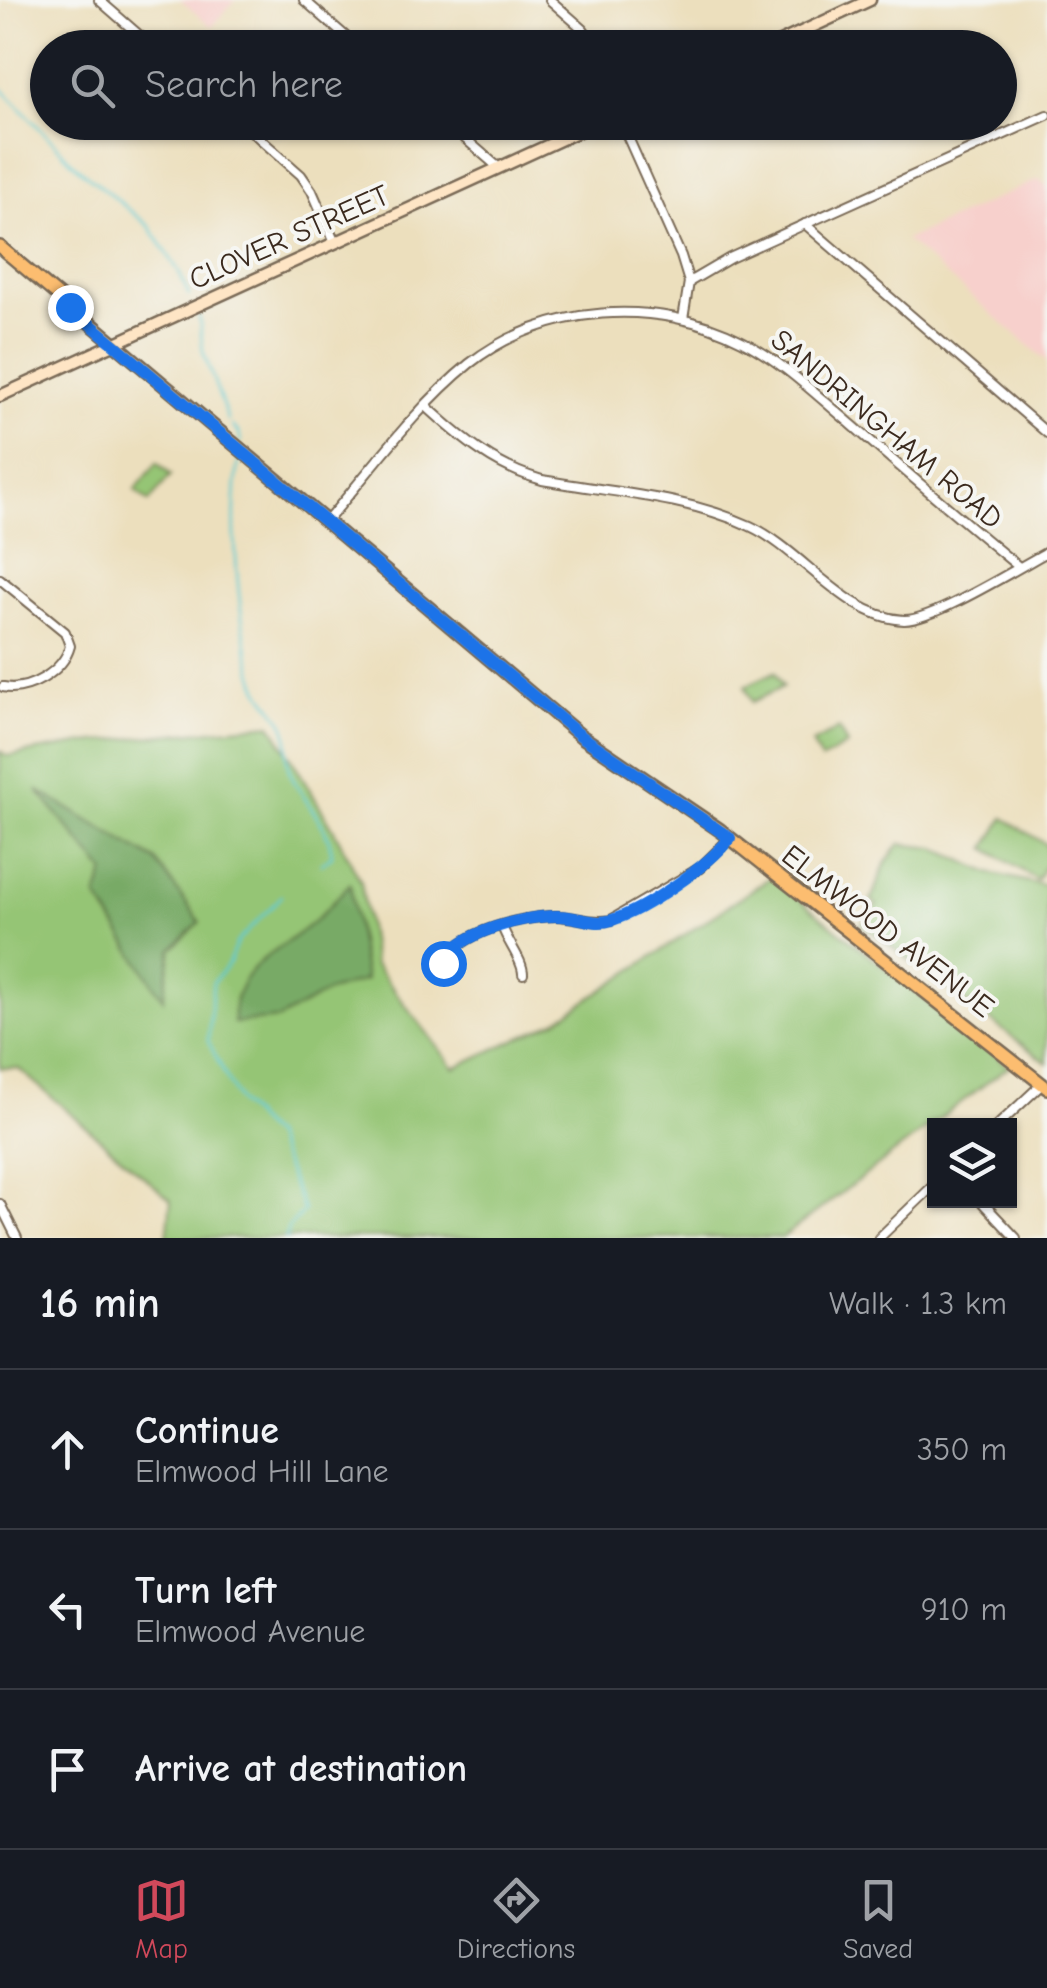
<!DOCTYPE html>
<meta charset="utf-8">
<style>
:root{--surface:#171b24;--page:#20242c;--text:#f1f3f6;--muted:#9ea1a6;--line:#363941;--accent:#d1495b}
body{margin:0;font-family:"Comic Neue",sans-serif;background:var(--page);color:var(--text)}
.controls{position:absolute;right:30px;bottom:30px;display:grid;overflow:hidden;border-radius:0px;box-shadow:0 2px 8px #0004}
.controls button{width:90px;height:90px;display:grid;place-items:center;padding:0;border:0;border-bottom:2px solid var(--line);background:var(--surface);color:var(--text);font:50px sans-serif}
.stop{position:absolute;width:30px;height:30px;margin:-22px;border:8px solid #1a73e8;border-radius:50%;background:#fff}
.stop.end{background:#1a73e8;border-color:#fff;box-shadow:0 2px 10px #0008}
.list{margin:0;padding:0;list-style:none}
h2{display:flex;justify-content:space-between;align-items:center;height:130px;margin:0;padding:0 40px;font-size:42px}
h2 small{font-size:32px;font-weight:400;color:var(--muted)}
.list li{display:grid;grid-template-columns:65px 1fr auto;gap:30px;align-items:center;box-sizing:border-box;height:160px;padding:0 40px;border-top:2px solid var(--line)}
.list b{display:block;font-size:38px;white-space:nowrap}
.list p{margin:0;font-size:32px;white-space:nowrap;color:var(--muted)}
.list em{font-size:32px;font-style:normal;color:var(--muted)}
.icon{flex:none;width:55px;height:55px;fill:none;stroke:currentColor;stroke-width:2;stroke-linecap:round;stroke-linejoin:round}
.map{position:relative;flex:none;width:1047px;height:1238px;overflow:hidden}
.search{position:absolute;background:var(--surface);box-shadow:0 2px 8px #0004;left:30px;right:30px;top:30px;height:110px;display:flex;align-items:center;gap:25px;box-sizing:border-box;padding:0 35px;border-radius:55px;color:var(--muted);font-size:38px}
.sheet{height:610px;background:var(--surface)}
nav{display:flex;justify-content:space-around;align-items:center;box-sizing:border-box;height:140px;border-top:2px solid var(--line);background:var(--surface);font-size:28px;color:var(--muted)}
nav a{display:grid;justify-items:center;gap:5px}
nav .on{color:var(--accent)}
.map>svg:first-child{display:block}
</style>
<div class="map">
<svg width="1047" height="1238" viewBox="0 0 1047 1238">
<rect width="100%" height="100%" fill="#f6f6f2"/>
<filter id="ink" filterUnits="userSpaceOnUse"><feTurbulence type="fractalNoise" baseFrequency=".01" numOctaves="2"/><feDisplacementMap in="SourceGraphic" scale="20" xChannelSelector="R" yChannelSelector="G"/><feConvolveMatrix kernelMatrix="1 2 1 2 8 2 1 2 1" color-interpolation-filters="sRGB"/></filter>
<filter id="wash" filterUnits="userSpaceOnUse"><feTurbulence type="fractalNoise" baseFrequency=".0048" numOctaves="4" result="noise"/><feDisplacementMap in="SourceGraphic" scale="40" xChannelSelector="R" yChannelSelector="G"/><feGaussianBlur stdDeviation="2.25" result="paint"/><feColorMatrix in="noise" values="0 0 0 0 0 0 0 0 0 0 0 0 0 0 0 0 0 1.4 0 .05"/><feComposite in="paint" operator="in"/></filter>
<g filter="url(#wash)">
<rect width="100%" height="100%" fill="#ecdfbd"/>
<!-- built -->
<g fill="#f7d0cc">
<polygon points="180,0 235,0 212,27"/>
<polygon points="1039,179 1047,186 1047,361 905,240"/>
</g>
<!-- green -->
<g fill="#95c574" stroke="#687849" stroke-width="2.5">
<polygon points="157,463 171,475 149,502 135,490"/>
<polygon points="775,672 783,687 752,702 745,686"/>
<polygon points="271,724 334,830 361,882 374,964 454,1068 558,1020 771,877 1009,1066 782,1238 167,1238 171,1200 18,1068 0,1068 0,751 7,756 86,743"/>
<polygon points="839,729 847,745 821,760 812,743"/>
<polygon points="1004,818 1047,845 1047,863 1037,880 986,848"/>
<polygon points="900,844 935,848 990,873 1047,886 1047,1063 861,924 877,905 871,900 886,862"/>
</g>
<!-- forest -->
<g fill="#78aa66" stroke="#5a6a42" stroke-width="2.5">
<polygon points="37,790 155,860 200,922 172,949 163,999 97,897 105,872"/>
<path d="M350 884 365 980 329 991 279 1019 234 1023C230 969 276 953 311 924 325 912 337 897 350 884Z"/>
</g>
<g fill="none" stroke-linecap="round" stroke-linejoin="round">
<!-- stream -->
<g stroke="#5dcad1" stroke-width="2.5">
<polyline points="0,87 77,167 149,226 178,270 189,295"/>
<polyline points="199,316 203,351 228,420"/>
<polyline points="232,426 239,433 241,443"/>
<path d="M240 456C228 511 238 630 257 684 263 701 281 713 286 729 291 744 284 761 291 775 304 803 330 824 332 856L321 864"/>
<polyline points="282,896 237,942 228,965 213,982 208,1041 240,1104 273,1137 304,1211 288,1228 286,1238"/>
</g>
</g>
</g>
<g filter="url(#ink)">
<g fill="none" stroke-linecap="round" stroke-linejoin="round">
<!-- street casing -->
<g stroke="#796956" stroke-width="12">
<g id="street">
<polyline points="99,0 154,48"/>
<polyline points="304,0 359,48"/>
<polyline points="550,0 583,29 596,48"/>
<polyline points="241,122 301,175 312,191 335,243"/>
<polyline points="446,122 499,168"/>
<polyline points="621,122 681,256 689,282 683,319"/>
<polyline points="805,224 1047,433"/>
<polyline points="689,282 730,258 1047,115"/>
<path d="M426 406C462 439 495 467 542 480 610 492 687 497 750 526 802 550 845 617 904 620 932 621 1018 568 1047 552"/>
<path d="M326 522C371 470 415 408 469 364 545 304 657 297 742 341 783 362 816 395 851 424 906 472 962 520 1019 567"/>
<path d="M0 579 65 632 70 646C63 672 28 692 3 687"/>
<path d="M502 926C507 942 523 960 523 974"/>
<path d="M442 980C437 935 521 916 556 916 575 916 592 924 611 920L700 868 730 838"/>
<polyline points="997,1126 1042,1084"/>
<polyline points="980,1200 1016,1238"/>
<polyline points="0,1204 17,1238"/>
<polyline points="879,1238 934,1185"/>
</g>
</g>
<!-- secondary casing -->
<g stroke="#796956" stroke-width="15">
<g id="secondary">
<polyline points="767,48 870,0"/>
<polyline points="0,396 599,122"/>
</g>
</g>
<!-- primary casing -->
<g stroke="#796956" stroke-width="16">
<polyline id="primary" points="0,247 581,736 720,830 1047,1088"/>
</g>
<!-- street -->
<use href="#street" stroke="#fff" stroke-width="8"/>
<!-- secondary -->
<use href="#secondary" stroke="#fee5c5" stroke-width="10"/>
<!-- primary -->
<use href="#primary" stroke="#fcbd6f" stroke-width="11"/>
</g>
</g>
<g fill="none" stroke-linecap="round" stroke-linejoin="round" filter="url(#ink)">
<!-- route -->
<path stroke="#1a73e8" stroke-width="12" d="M70 307 581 736 730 838C709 865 645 910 612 920 593 926 577 916 559 916 526 915 458 932 443 963"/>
</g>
<g text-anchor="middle" stroke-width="8" stroke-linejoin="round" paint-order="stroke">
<!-- street labels -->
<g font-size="30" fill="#3b2a1e" stroke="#f6f6f2">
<text transform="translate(289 237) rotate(-24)" y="10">CLOVER STREET</text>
<text transform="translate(887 429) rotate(40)" y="10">SANDRINGHAM ROAD</text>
<text transform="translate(888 931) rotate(38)" y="10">ELMWOOD AVENUE</text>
</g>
</g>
</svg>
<div class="controls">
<button><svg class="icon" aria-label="layers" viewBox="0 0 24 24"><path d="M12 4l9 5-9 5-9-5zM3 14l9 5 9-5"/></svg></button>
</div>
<div class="stop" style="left:443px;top:963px"></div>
<div class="stop end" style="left:70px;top:307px"></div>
<div class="search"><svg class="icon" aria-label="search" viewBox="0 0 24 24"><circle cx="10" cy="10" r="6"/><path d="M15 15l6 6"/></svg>Search here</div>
</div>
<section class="sheet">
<h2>16 min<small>Walk · 1.3 km</small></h2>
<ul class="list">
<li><svg class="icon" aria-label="ahead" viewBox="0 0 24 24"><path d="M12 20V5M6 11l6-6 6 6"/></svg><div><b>Continue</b><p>Elmwood Hill Lane</p></div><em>350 m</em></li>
<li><svg class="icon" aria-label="left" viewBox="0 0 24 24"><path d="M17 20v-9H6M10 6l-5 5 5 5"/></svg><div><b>Turn left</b><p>Elmwood Avenue</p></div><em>910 m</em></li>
<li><svg class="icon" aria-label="arrive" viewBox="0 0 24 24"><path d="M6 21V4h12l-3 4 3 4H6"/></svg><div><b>Arrive at destination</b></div></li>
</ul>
</section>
<nav>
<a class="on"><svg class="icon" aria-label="map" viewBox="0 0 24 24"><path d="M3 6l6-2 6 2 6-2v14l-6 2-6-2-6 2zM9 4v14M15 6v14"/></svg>Map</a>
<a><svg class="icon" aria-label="directions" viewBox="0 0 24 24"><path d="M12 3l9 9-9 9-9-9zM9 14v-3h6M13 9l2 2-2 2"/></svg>Directions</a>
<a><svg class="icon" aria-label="saved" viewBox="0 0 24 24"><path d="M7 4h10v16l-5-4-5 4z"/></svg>Saved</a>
</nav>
